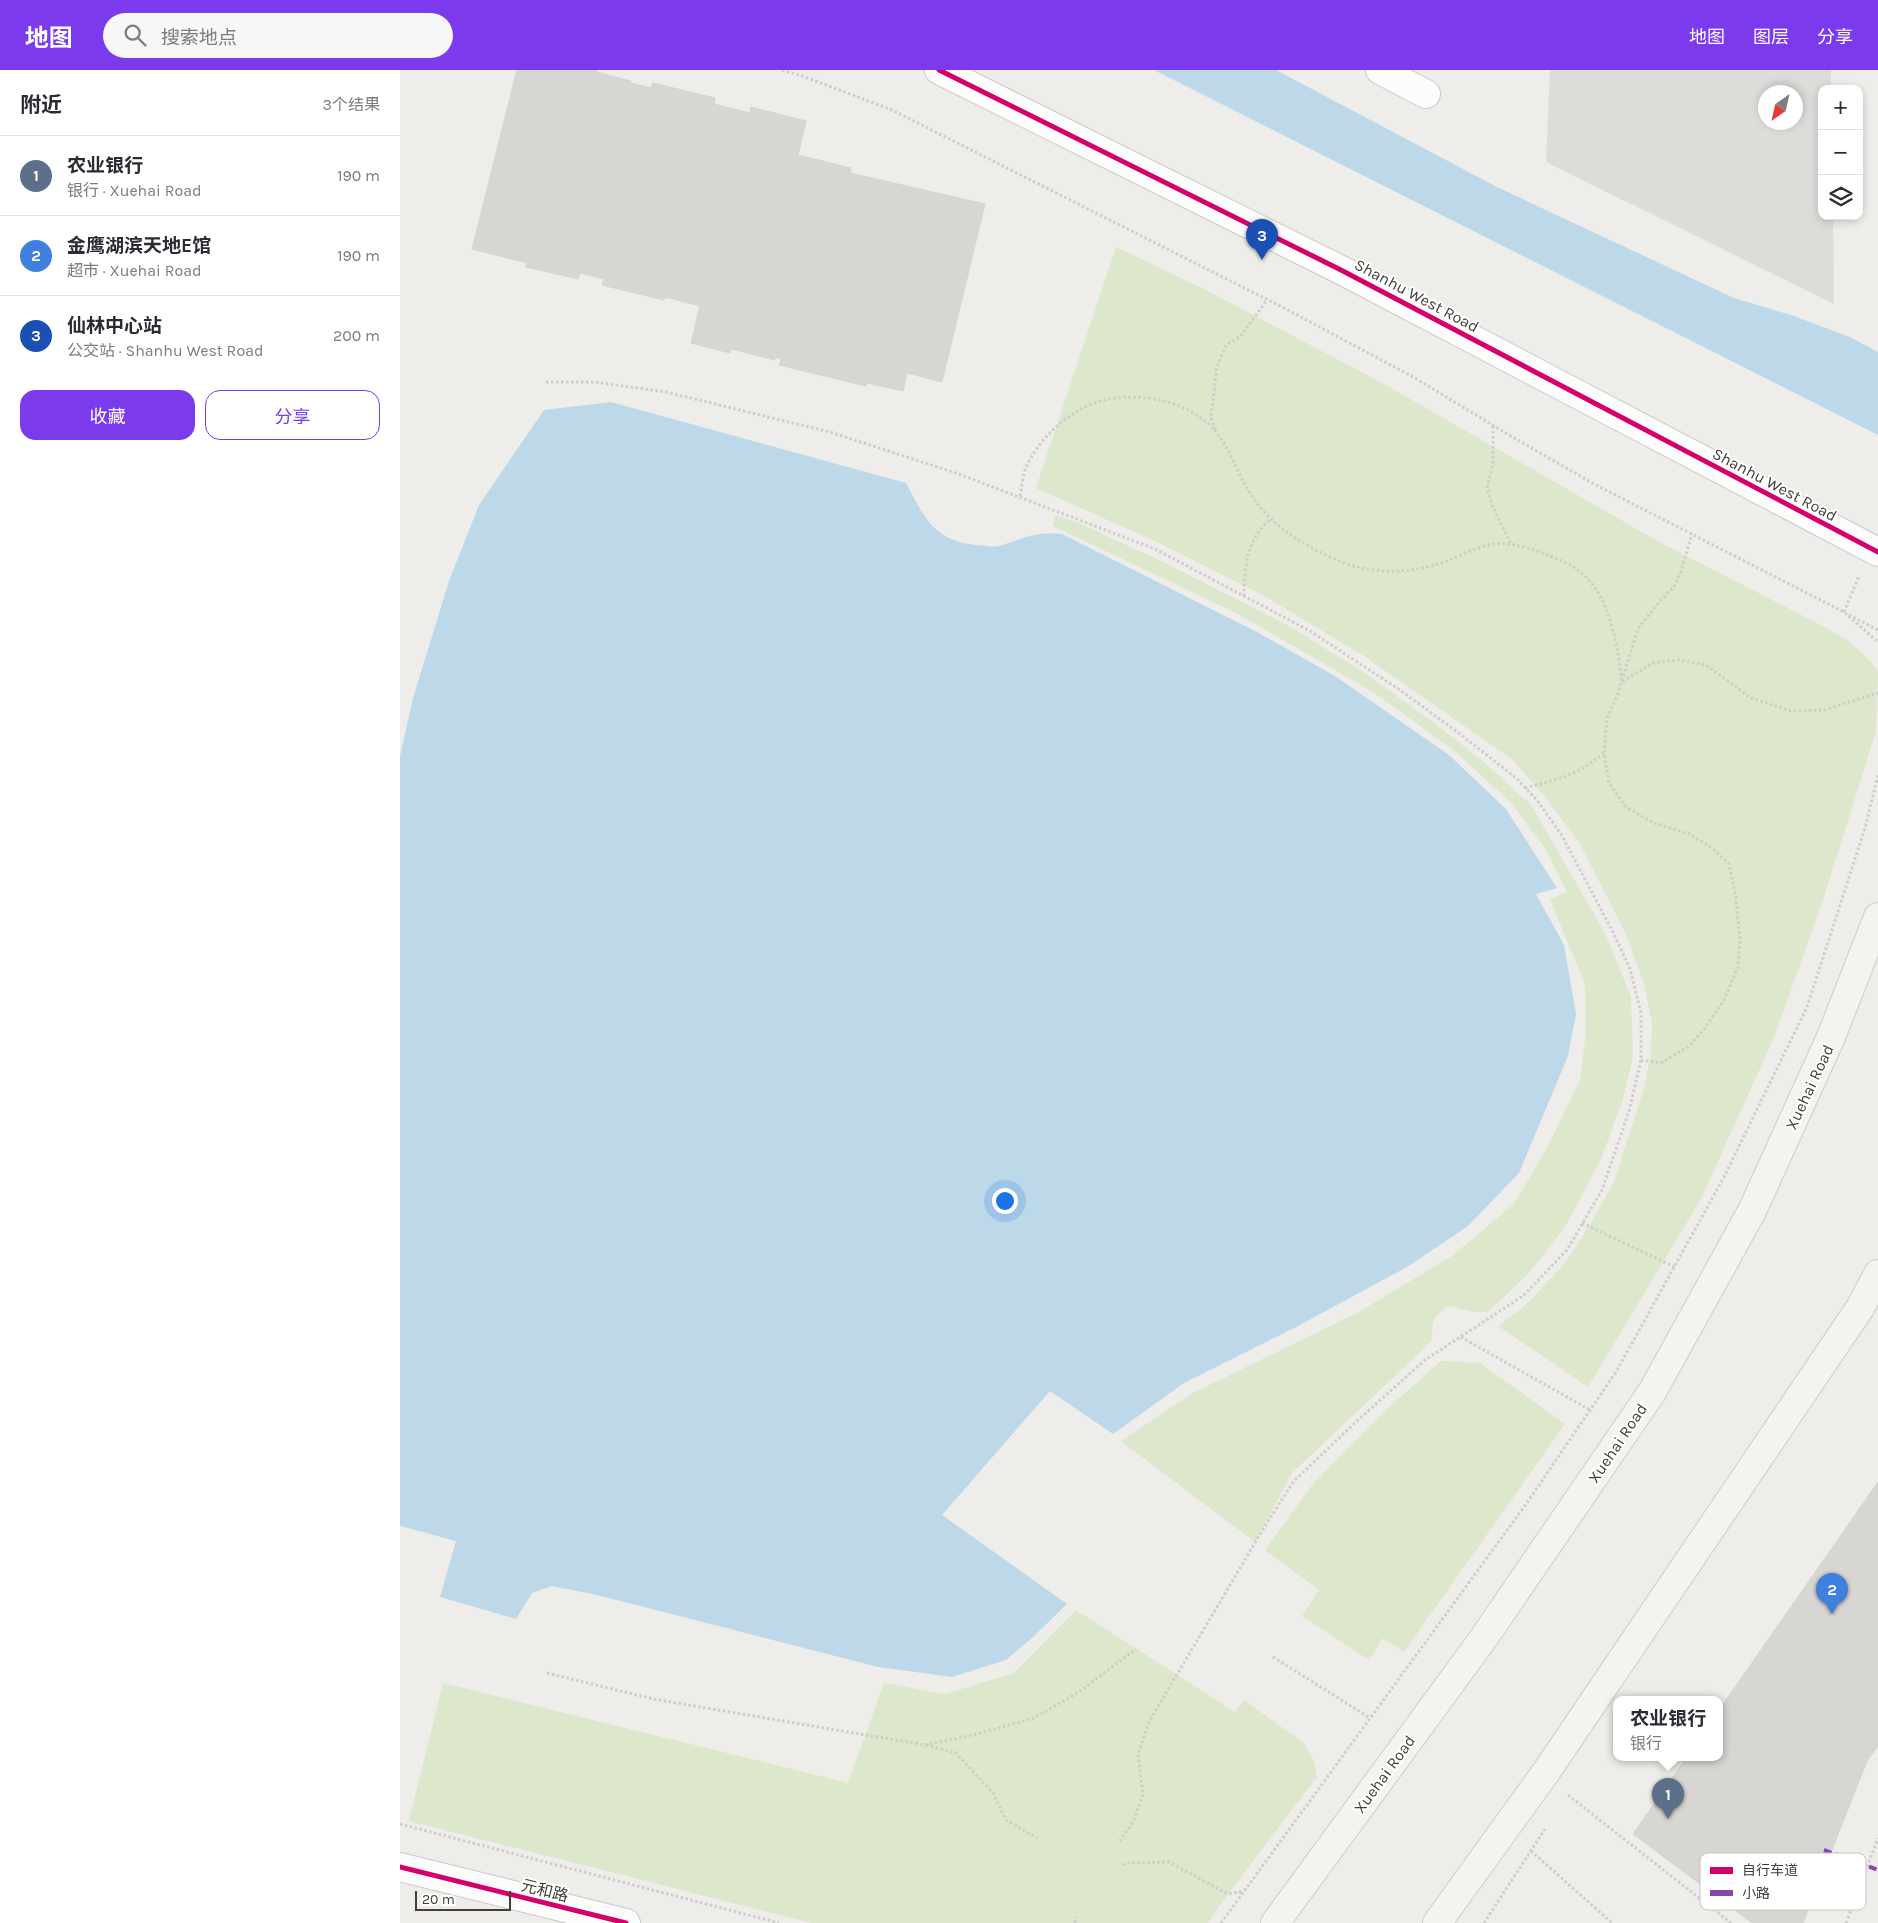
<!DOCTYPE html>
<html lang="zh">
<meta charset="utf-8">
<style>
:root{--surface:#fff;--page:#f7f7f7;--text:#2b2b33;--muted:#7c7c81;--line:#e1e1e2;--accent:#7c3aed}
body{margin:0;font-family:Karla,"Noto Sans SC",sans-serif;background:var(--page);color:var(--text)}
.controls{position:absolute;right:15px;top:15px;display:grid;overflow:hidden;border-radius:10px;box-shadow:0 2px 8px #0003}
.controls button{width:45px;height:45px;display:grid;place-items:center;padding:0;border:0;border-bottom:1px solid var(--line);background:var(--surface);color:var(--text);font:25px sans-serif}
.compass{position:absolute;left:1358px;top:15px;width:45px;height:45px;border-radius:50%;background:var(--surface);box-shadow:0 2px 8px #0003;rotate:214deg}
.scale{position:absolute;left:15px;bottom:12px;width:96px;box-sizing:border-box;padding-left:5px;border:2px solid #433e36;border-top:0;font-size:14px;line-height:18px;white-space:nowrap;color:#433e36;-webkit-text-stroke:4px #fff;paint-order:stroke}
.you{position:absolute;left:604px;top:1130px;width:18px;height:18px;margin:-12px;border:4px solid #fff;border-radius:50%;background:#1a73e8;box-shadow:0 0 0 8px #1a73e833}
.badge{display:grid;place-items:center;width:32px;height:32px;border-radius:50%;background:var(--accent);color:#fff;font-size:16px;font-weight:700}
.pin{position:absolute;translate:-50% -41px;filter:drop-shadow(0 1px 2px #0008)}
.pin::after{content:'';position:absolute;top:26px;width:18px;height:15px;background:inherit;clip-path:polygon(0 0,100% 0,50% 100%)}
.popup{position:absolute;left:1213px;top:1626px;width:110px;height:65px;box-sizing:border-box;display:grid;place-content:center;border-radius:10px;background:var(--surface);filter:drop-shadow(0 1px 4px #0005);font-size:16px;white-space:nowrap;color:var(--muted)}
.popup b{font-size:19px;color:var(--text)}
.popup::after{content:'';position:absolute;left:50%;top:100%;margin-left:-10px;border:10px solid transparent;border-top-color:var(--surface)}
.list{margin:0;padding:0;list-style:none}
h2{display:flex;justify-content:space-between;align-items:center;height:65px;margin:0;padding:0 20px;font-size:21px}
h2 small{font-size:16px;font-weight:400;color:var(--muted)}
.list li{display:grid;grid-template-columns:32px 1fr auto;gap:15px;align-items:center;box-sizing:border-box;height:80px;padding:0 20px;border-top:1px solid var(--line)}
.list b{display:block;font-size:19px;white-space:nowrap}
.list p{margin:0;font-size:16px;white-space:nowrap;color:var(--muted)}
.list em{font-size:16px;font-style:normal;color:var(--muted)}
.actions{display:flex;gap:10px;padding:15px 20px}
.actions a{flex:1;padding:11px 0;border:1px solid var(--accent);border-radius:15px;text-align:center;font-size:18px;color:var(--accent)}
.actions .main{background:var(--accent);color:#fff}
.icon{flex:none;width:28px;height:28px;fill:none;stroke:currentColor;stroke-width:2;stroke-linecap:round;stroke-linejoin:round}
.map{position:relative;flex:none;width:1478px;height:1853px;overflow:hidden}
header{display:flex;align-items:center;gap:30px;box-sizing:border-box;height:70px;padding:0 25px;background:var(--accent);color:#fff}
header strong{font-size:24px}
nav{display:flex;gap:28px;margin-inline-start:auto;font-size:18px}
.search{width:350px;height:45px;background:var(--page);display:flex;align-items:center;gap:12px;box-sizing:border-box;padding:0 18px;border-radius:28px;color:var(--muted);font-size:19px}
main{display:flex}
aside{flex:1;background:var(--surface)}
.map>svg:first-child{display:block}
</style>
<header>
<strong>地图</strong>
<div class="search"><svg class="icon" aria-label="search" viewBox="0 0 24 24"><circle cx="10" cy="10" r="6"/><path d="M15 15l6 6"/></svg>搜索地点</div>
<nav><a>地图</a><a>图层</a><a>分享</a></nav>
</header>
<main>
<aside>
<h2>附近<small>3个结果</small></h2>
<ul class="list">
<li><span class="badge" style="background:#5c6f8a">1</span><div><b>农业银行</b><p>银行 · Xuehai Road</p></div><em>190 m</em></li>
<li><span class="badge" style="background:#3f7fe0">2</span><div><b>金鹰湖滨天地E馆</b><p>超市 · Xuehai Road</p></div><em>190 m</em></li>
<li><span class="badge" style="background:#1a4fb4">3</span><div><b>仙林中心站</b><p>公交站 · Shanhu West Road</p></div><em>200 m</em></li>
</ul>
<div class="actions"><a class="main">收藏</a><a>分享</a></div>
</aside>
<div class="map">
<svg width="1478" height="1853" viewBox="0 0 1478 1853">
<rect width="100%" height="100%" fill="#eeede9"/>
<!-- green -->
<g fill="#dce7cb">
<polygon points="716,177 808,221 984,314 1261,473 1421,555 1449,571 1470,591 1478,602 1476,661 1423,830 1375,965 1301,1129 1188,1317 1098,1256 1126,1235 1165,1193 1183,1166 1214,1112 1244,1018 1251,984 1252,952 1244,914 1226,864 1179,772 1146,728 1113,690 964,586 861,524 757,472 636,418"/>
<path d="M655 445 679 453 761 491 891 557 968 605 1035 654 1083 691 1131 735 1205 863 1231 927 1233 986 1223 1029 1201 1089 1165 1157 1128 1204 1088 1242H1074L1049 1236C1032 1246 1032 1251 1032 1271L892 1403 855 1472 721 1371 791 1324 959 1242 1052 1186 1114 1134 1147 1078 1180 1010 1186 963 1185 915 1150 829 1167 822 1146 780 1111 733 1056 682 973 622 838 544 653 456Z"/>
<polygon points="1041,1291 1080,1293 1165,1354 1004,1582 983,1568 969,1590 902,1546 919,1520 865,1480 912,1415 989,1337"/>
<polygon points="676,1540 835,1642 844,1630 905,1674 914,1692 917,1707 828,1824 808,1853 411,1853 9,1751 43,1613 448,1713 484,1613 545,1624 614,1603"/>
</g>
<!-- parking -->
<path fill="#dedcd9" fill-rule="evenodd" d="M1150 0H1431V19H1422V146H1433L1434 234 1146 92ZM1366 22H1396V52H1366Z"/>
<!-- water -->
<g fill="#bdd9e9">
<polygon points="754,0 876,0 1097,117 1334,228 1394,246 1450,267 1478,282 1478,365"/>
<path d="M211 332 506 413C524 447 534 471 576 475 583 475 592 478 599 476 623 469 635 461 662 464L857 562 935 606 1049 685 1106 739 1157 818 1136 824 1164 875 1176 944 1168 986 1119 1103 1068 1156 1007 1197 898 1256 784 1313 713 1364 650 1321 542 1445 667 1534 633 1567 606 1590 552 1607 478 1597 197 1525 152 1516 132 1523 116 1549 40 1527 56 1471 0 1456V686L13 628 49 511 79 435 144 340Z"/>
</g>
<!-- building -->
<g fill="#d8d6d2" stroke="#d6d4cf">
<polygon points="117,0 197,0 196,2 231,11 231,13 251,18 253,13 315,28 314,34 350,43 351,37 406,51 398,85 451,98 450,103 585,134 542,312 507,303 503,321 467,313 466,316 379,295 381,289 375,287 375,290 331,279 330,283 291,273 300,236 265,227 264,230 202,215 204,209 180,203 178,209 126,197 127,193 72,179"/>
<polygon points="1478,1412 1478,1676 1467,1691 1403,1853 1352,1853 1233,1764 1286,1688 1319,1688 1319,1640"/>
</g>
<g fill="none" stroke-linecap="round" stroke-linejoin="round">
<!-- minor casing -->
<g stroke="#cbc9c5" stroke-width="30">
<polyline id="minor" points="980,0 1026,24"/>
</g>
<!-- tertiary casing -->
<g stroke="#cbc9c5" stroke-width="30">
<g id="tertiary">
<polyline points="539,0 941,200 1478,482"/>
<polyline points="0,1797 226,1853"/>
</g>
</g>
<!-- secondary casing -->
<g stroke="#cfccc3" stroke-width="30">
<g id="secondary">
<polyline points="875,1853 1083,1569 1252,1322 1352,1141 1431,967 1478,847"/>
<polyline points="1037,1853 1146,1702 1460,1238 1478,1204"/>
</g>
</g>
<!-- path -->
<g stroke="#cfcdca" stroke-width="3" stroke-dasharray="2.5 2.5" stroke-linecap="butt">
<polyline points="382,0 405,7 492,40 886,239 1015,308 1109,365 1194,414 1444,542 1478,572"/>
<polyline points="146,312 194,312 266,322 430,362 559,404 755,479 910,561 1000,620 1060,664 1116,708 1137,730 1161,764 1213,862 1230,899 1241,943 1241,990 1229,1041 1202,1120 1167,1180 1123,1226 1025,1290 957,1351 894,1411 865,1456 750,1650 738,1684 743,1724 733,1752 719,1772"/>
<polyline points="1093,356 1093,393 1087,418 1092,435 1111,474"/>
<polyline points="815,360 811,347 817,297 826,275 840,267 867,230"/>
<path d="M620 426C622 416 623 403 627 395 639 371 658 352 681 339 719 317 787 326 816 362 832 382 839 409 854 429 875 458 900 473 932 488 969 505 1009 505 1047 491 1061 485 1078 477 1093 474 1110 472 1130 478 1145 484 1155 488 1166 492 1175 498 1210 521 1217 573 1222 612L1253 593 1278 590 1306 595 1351 628 1391 641 1424 640 1478 623"/>
<path d="M844 526C844 499 847 465 872 449"/>
<polyline points="1444,542 1459,506"/>
<polyline points="1449,545 1478,560"/>
<path d="M1125 718C1157 709 1178 706 1203 683"/>
<polyline points="1241,990 1261,993 1289,976 1305,958 1323,932 1338,897 1340,871 1336,828 1329,794 1313,779 1290,764 1254,753 1226,737 1209,713 1204,683 1207,648 1217,626 1238,559 1259,532 1274,517 1281,501 1292,464"/>
<polyline points="1182,1153 1275,1197"/>
<polyline points="1061,1267 1190,1340"/>
<polyline points="873,1587 970,1648"/>
<polyline points="147,1603 253,1629 525,1675 573,1665 634,1648 679,1622 736,1579"/>
<polyline points="526,1675 556,1683 593,1723 606,1750 637,1768"/>
<polyline points="1168,1725 1331,1853"/>
<polyline points="0,1754 379,1853"/>
<polyline points="1131,1781 1212,1853"/>
<polyline points="723,1795 726,1793 769,1792 828,1824 844,1821"/>
<polyline points="675,1853 675,1847"/>
<polyline points="821,1853 1124,1437 1216,1302 1324,1107 1407,937 1465,758 1478,705"/>
<polyline points="1084,1853 1145,1759"/>
<polyline points="1446,1853 1478,1768"/>
</g>
<!-- minor -->
<use href="#minor" stroke="#fcfcfc" stroke-width="28"/>
<!-- tertiary -->
<use href="#tertiary" stroke="#fcfcfc" stroke-width="28"/>
<!-- secondary -->
<use href="#secondary" stroke="#f5f3ef" stroke-width="28"/>
<!-- quiet -->
<polyline stroke="#8e44ad" stroke-width="4" stroke-dasharray="8 4" stroke-linecap="butt" points="1424,1780 1478,1800"/>
<!-- cycleway casing -->
<g stroke="#fff" stroke-width="8">
<g id="cycleway">
<polyline points="539,0 941,200 1478,482"/>
<polyline points="0,1797 226,1853"/>
</g>
</g>
<!-- cycleway -->
<use href="#cycleway" stroke="#d6006c" stroke-width="5"/>
</g>
<g text-anchor="middle" stroke-width="4" stroke-linejoin="round" paint-order="stroke">
<!-- street labels -->
<g font-size="16" fill="#433e36" stroke="#fff">
<text transform="translate(1017 225) rotate(28)" y="6">Shanhu West Road</text>
<text transform="translate(1375 414) rotate(28)" y="6">Shanhu West Road</text>
<text transform="translate(1409 1017) rotate(-65)" y="6">Xuehai Road</text>
<text transform="translate(1217 1373) rotate(-56)" y="6">Xuehai Road</text>
<text transform="translate(984 1704) rotate(-54)" y="6">Xuehai Road</text>
<text transform="translate(145 1820) rotate(14)" y="6">元和路</text>
</g>
</g>
<!-- legend -->
<rect x="1300" y="1783" width="166" height="57" rx="8" fill="#fff" stroke="#c7c5c3" stroke-width="1"/>
<rect x="1310" y="1797" width="23" height="7" fill="#d6006c"/>
<rect x="1310" y="1820" width="23" height="6" fill="#8e44ad"/>
<g font-size="14" fill="#433e36">
<text x="1342" y="1805">自行车道</text>
<text x="1342" y="1828">小路</text>
</g>
</svg>
<div class="controls">
<button>+</button>
<button>−</button>
<button><svg class="icon" aria-label="layers" viewBox="0 0 24 24"><path d="M12 4l9 5-9 5-9-5zM3 14l9 5 9-5"/></svg></button>
</div>
<svg class="compass" viewBox="-18 -18 36 36"><path d="M0-13l5 13h-10z" fill="#e53935"/><path d="M0 13l5-13h-10z" fill="#7c7c81"/></svg>
<div class="scale">20 m</div>
<div class="you"></div>
<div class="pin badge" style="left:1268px;top:1749px;background:#5c6f8a">1</div>
<div class="popup"><b>农业银行</b>银行</div>
<div class="pin badge" style="left:1432px;top:1544px;background:#3f7fe0">2</div>
<div class="pin badge" style="left:862px;top:190px;background:#1a4fb4">3</div>
</div>
</main>
